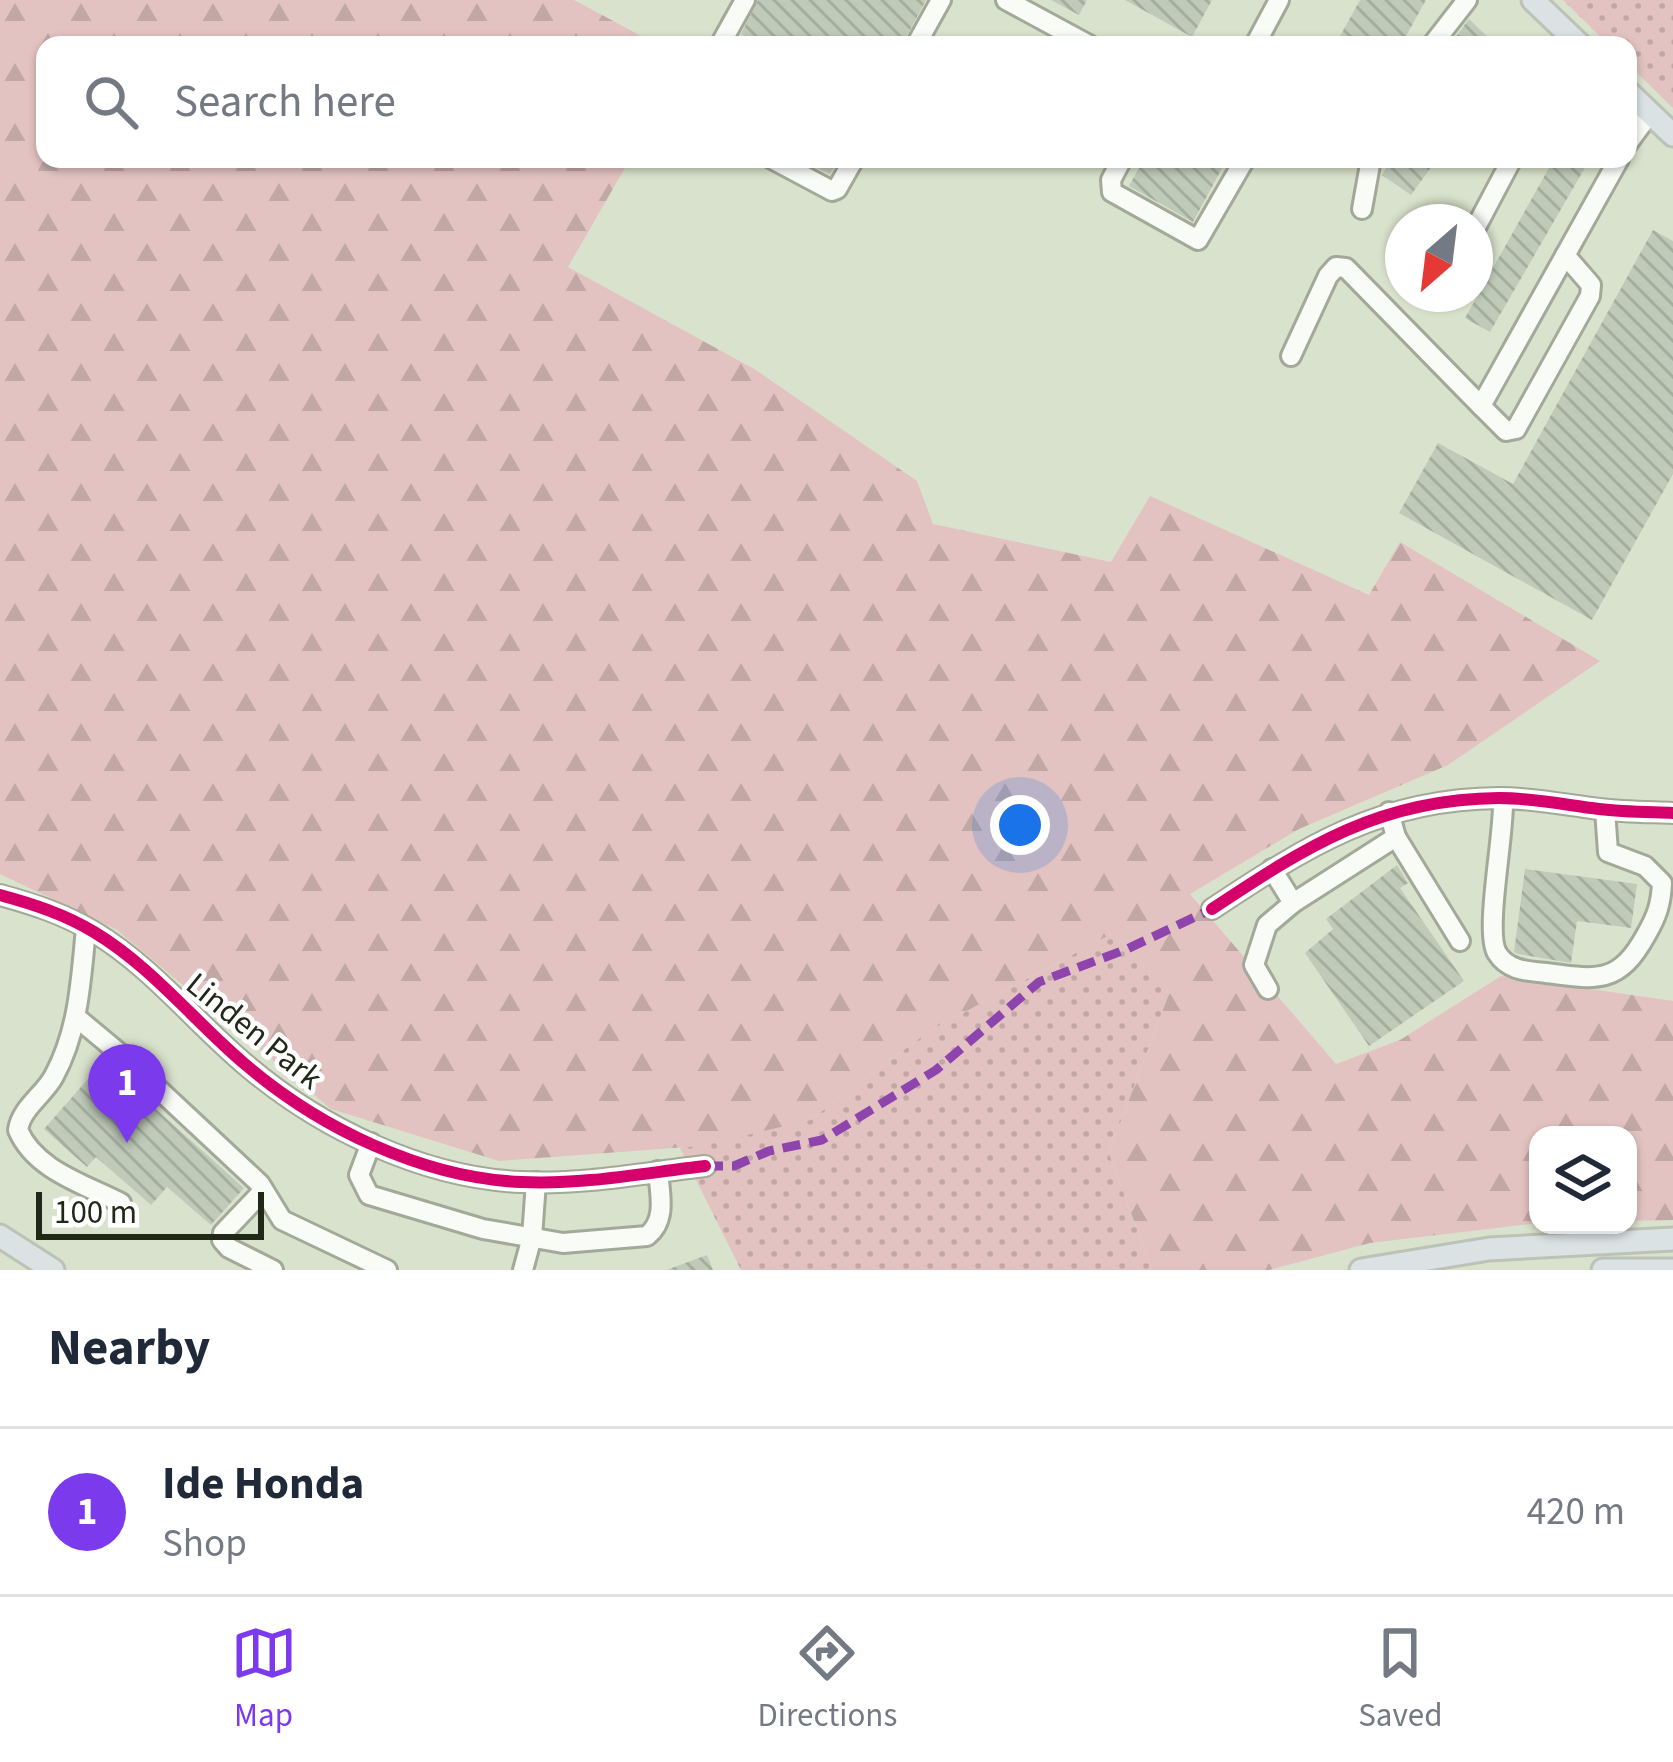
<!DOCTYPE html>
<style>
:root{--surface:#fff;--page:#f2f2f3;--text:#1f2937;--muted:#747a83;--line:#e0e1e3;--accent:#7c3aed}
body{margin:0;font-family:"Source Sans 3",sans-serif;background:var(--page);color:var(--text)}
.controls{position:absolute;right:36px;bottom:36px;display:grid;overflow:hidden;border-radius:24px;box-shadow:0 3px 9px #0004}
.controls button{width:108px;height:108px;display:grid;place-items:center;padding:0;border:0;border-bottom:3px solid var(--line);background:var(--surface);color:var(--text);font:60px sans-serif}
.compass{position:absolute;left:1385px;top:204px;width:108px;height:108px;border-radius:50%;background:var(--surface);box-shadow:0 3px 9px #0004;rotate:208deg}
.scale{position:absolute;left:36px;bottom:30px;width:228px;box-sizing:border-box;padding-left:12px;border:6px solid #222818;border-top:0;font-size:33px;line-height:42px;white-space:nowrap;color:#222818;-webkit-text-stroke:9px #fff;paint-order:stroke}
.you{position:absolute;left:1020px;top:825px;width:42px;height:42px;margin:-30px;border:9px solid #fff;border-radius:50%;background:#1a73e8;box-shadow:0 0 0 18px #1a73e833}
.badge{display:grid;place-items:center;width:78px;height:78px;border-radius:50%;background:var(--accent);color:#fff;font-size:39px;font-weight:700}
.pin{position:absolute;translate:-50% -99px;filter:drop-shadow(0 3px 6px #0008)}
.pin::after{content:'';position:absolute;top:63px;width:42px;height:36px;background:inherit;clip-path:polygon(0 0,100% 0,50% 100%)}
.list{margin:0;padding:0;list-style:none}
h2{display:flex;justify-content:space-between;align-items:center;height:156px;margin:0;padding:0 48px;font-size:51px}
h2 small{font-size:39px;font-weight:400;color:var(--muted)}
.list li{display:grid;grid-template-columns:78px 1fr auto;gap:36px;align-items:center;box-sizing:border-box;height:168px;padding:0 48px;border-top:3px solid var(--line)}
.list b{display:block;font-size:45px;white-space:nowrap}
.list p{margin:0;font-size:39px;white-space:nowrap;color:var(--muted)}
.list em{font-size:39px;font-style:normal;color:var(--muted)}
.icon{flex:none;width:66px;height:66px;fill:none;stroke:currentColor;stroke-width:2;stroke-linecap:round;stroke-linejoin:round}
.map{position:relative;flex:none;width:1673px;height:1270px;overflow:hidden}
.search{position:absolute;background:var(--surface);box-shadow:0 3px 9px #0004;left:36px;right:36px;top:36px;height:132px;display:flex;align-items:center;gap:30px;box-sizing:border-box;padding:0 42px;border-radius:24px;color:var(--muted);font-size:45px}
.sheet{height:324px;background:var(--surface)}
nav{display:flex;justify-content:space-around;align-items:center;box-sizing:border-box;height:168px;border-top:3px solid var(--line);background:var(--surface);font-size:33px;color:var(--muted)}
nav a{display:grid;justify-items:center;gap:6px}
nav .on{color:var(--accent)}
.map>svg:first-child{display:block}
</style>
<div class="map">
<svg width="1673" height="1270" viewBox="0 0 1673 1270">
<defs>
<pattern id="grass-dots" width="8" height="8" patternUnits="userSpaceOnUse" patternTransform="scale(3)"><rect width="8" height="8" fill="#e3c3c1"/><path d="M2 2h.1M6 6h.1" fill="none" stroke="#c2a8a5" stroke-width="1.8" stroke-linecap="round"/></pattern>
<pattern id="forest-firs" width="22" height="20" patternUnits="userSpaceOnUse" patternTransform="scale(3)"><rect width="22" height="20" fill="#e3c3c1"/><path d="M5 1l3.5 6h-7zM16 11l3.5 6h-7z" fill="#c2a8a5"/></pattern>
<pattern id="building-back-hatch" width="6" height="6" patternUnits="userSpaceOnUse" patternTransform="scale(3)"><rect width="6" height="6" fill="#bfcab9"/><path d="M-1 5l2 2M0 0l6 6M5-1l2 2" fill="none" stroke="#a4ae9e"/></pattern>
</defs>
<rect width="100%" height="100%" fill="#d9e2cc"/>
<!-- grass -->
<g fill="url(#grass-dots)">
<polygon points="1563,0 1673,0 1673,108 1628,64 1628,45 1609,45"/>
<polygon points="1113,933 1170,991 1109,1153 1152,1270 741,1270 680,1148 810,1120 929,1031"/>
</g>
<!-- forest -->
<polygon fill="url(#forest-firs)" points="0,0 574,0 658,45 45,45 45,159 630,159 568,267 756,370 917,481 933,524 1111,562 1150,496 1369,595 1400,542 1600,661 1448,765 1299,829 1190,894 1336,1064 1400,1040 1501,976 1673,1001 1673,1220 1628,1221 1628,1135 1538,1135 1538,1223 1370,1243 1269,1270 1152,1270 1109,1153 1170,991 1113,933 929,1031 810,1120 701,1146 499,1161 331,1109 117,930 0,874"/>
<!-- building -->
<g fill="url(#building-back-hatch)">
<polygon points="758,0 926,0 902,45 760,45 741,34"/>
<polygon points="1051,0 1087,0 1079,15"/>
<polygon points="1125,0 1212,0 1192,37"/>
<polygon points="1360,0 1426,0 1401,45 1335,45"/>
<polygon points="1469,19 1496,45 1462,45 1455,38"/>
<polygon points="801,159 838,159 830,174"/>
<polygon points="1144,159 1227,159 1193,222 1129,186"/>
<polygon points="1391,159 1437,159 1411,195 1382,175"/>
<polygon points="1554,159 1590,159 1490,332 1465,318"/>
<polygon points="1653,230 1673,241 1673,474 1592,620 1399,513 1438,443 1513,484"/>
<polygon points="1397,865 1408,883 1400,888 1464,981 1369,1046 1305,953 1333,929 1326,919"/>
<polygon points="1525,869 1637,884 1631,928 1577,921 1571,963 1518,954 1514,952"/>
<polygon points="103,1062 244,1188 211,1225 167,1187 151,1205 96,1157 87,1167 44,1129"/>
<polygon points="707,1255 713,1270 669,1270 669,1269"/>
</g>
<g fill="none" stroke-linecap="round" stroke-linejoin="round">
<!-- minor casing -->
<g stroke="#a2a998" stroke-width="24">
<g id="minor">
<polyline points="1006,0 1089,45"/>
<polyline points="720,45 745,0"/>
<polyline points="916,45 941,0"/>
<polyline points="1255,45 1279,0"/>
<polyline points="1432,45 1467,0"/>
<polyline points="1628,143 1650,113"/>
<polyline points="772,159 832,191 837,189 854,159"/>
<polyline points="1122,159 1111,180 1112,192 1198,240 1245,159"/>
<polyline points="1362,209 1371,159"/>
<polyline points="1475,229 1512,159"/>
<polyline points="1565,255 1591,285 1590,296 1516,429 1506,431 1481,406 1619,159"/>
<polyline points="1291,356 1328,276 1336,267 1346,268 1481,406"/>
<path d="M1503 798C1505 832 1484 931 1497 953 1508 971 1528 971 1546 973 1598 980 1619 984 1646 935 1657 916 1661 904 1662 883L1645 866 1608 852 1605 810"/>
<polyline points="1396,837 1460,941"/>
<polyline points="1272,869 1293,903 1396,837 1389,812"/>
<path d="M0 895C33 904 64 914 94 932 151 966 195 1022 246 1065 320 1128 423 1178 521 1182 583 1185 644 1173 705 1166"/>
<path d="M1212 909C1307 846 1380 799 1499 798 1532 798 1566 805 1599 809 1624 812 1649 812 1673 813"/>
<path d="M86 928C81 979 79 1030 54 1076 44 1095 21 1108 18 1130 35 1170 84 1184 121 1203"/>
<polyline points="1268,989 1254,965 1267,925 1293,903"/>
<polyline points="76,1017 124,1057 260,1184 282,1220 387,1270"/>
<path d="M371 1143 359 1175 369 1195 483 1229 563 1243 647 1236C667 1220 660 1195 658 1171"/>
<polyline points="263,1191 223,1233 222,1240 229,1248 273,1270"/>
<polyline points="523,1270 532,1237 536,1182"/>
</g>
</g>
<!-- major casing -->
<g stroke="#bdc2b6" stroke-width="27">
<g id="major">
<polyline points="1533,0 1580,45"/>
<polyline points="1628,92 1673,135"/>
<polyline points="0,1236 53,1270"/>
<polyline points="1361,1270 1489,1249 1673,1239"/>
<polyline points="1603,1270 1673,1270"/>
</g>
</g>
<!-- minor -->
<use href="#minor" stroke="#f9fbf7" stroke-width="18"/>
<!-- major -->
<use href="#major" stroke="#dae2e3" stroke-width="21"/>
<!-- quiet -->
<polyline stroke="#8e44ad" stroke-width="9" stroke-dasharray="18 9" stroke-linecap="butt" points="705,1166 734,1166 769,1151 822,1140 936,1070 1039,982 1127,949 1212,909"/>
<!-- cycleway casing -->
<g stroke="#fff" stroke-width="20">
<g id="cycleway">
<path d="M0 895C33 904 64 914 94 932 151 966 195 1022 246 1065 320 1128 423 1178 521 1182 583 1185 644 1173 705 1166"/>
<path d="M1212 909C1307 846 1380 799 1499 798 1532 798 1566 805 1599 809 1624 812 1649 812 1673 813"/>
</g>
</g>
<!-- cycleway -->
<use href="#cycleway" stroke="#d6006c" stroke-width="12"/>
</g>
<g text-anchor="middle" stroke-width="9" stroke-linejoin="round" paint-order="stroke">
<!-- street labels -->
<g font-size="33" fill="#222818" stroke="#fff">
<text transform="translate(255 1030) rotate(39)" y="12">Linden Park</text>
</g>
</g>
</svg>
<div class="controls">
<button><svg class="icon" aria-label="layers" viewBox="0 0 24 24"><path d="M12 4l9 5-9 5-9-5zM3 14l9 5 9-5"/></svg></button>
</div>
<svg class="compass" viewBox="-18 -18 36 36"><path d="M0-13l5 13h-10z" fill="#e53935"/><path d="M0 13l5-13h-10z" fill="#747a83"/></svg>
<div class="scale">100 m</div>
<div class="you"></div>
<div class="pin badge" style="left:127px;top:1143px">1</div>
<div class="search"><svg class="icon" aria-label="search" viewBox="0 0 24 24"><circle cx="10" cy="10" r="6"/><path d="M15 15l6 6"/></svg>Search here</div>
</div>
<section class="sheet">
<h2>Nearby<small></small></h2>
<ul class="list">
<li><span class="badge">1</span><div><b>Ide Honda</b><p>Shop</p></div><em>420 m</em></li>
</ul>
</section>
<nav>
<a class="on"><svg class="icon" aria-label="map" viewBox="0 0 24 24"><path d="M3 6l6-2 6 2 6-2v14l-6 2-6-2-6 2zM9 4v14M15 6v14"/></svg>Map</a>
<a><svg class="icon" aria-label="directions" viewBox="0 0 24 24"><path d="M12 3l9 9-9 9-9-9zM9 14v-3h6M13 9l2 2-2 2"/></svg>Directions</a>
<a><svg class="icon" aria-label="saved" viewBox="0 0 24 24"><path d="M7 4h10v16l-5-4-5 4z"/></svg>Saved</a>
</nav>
